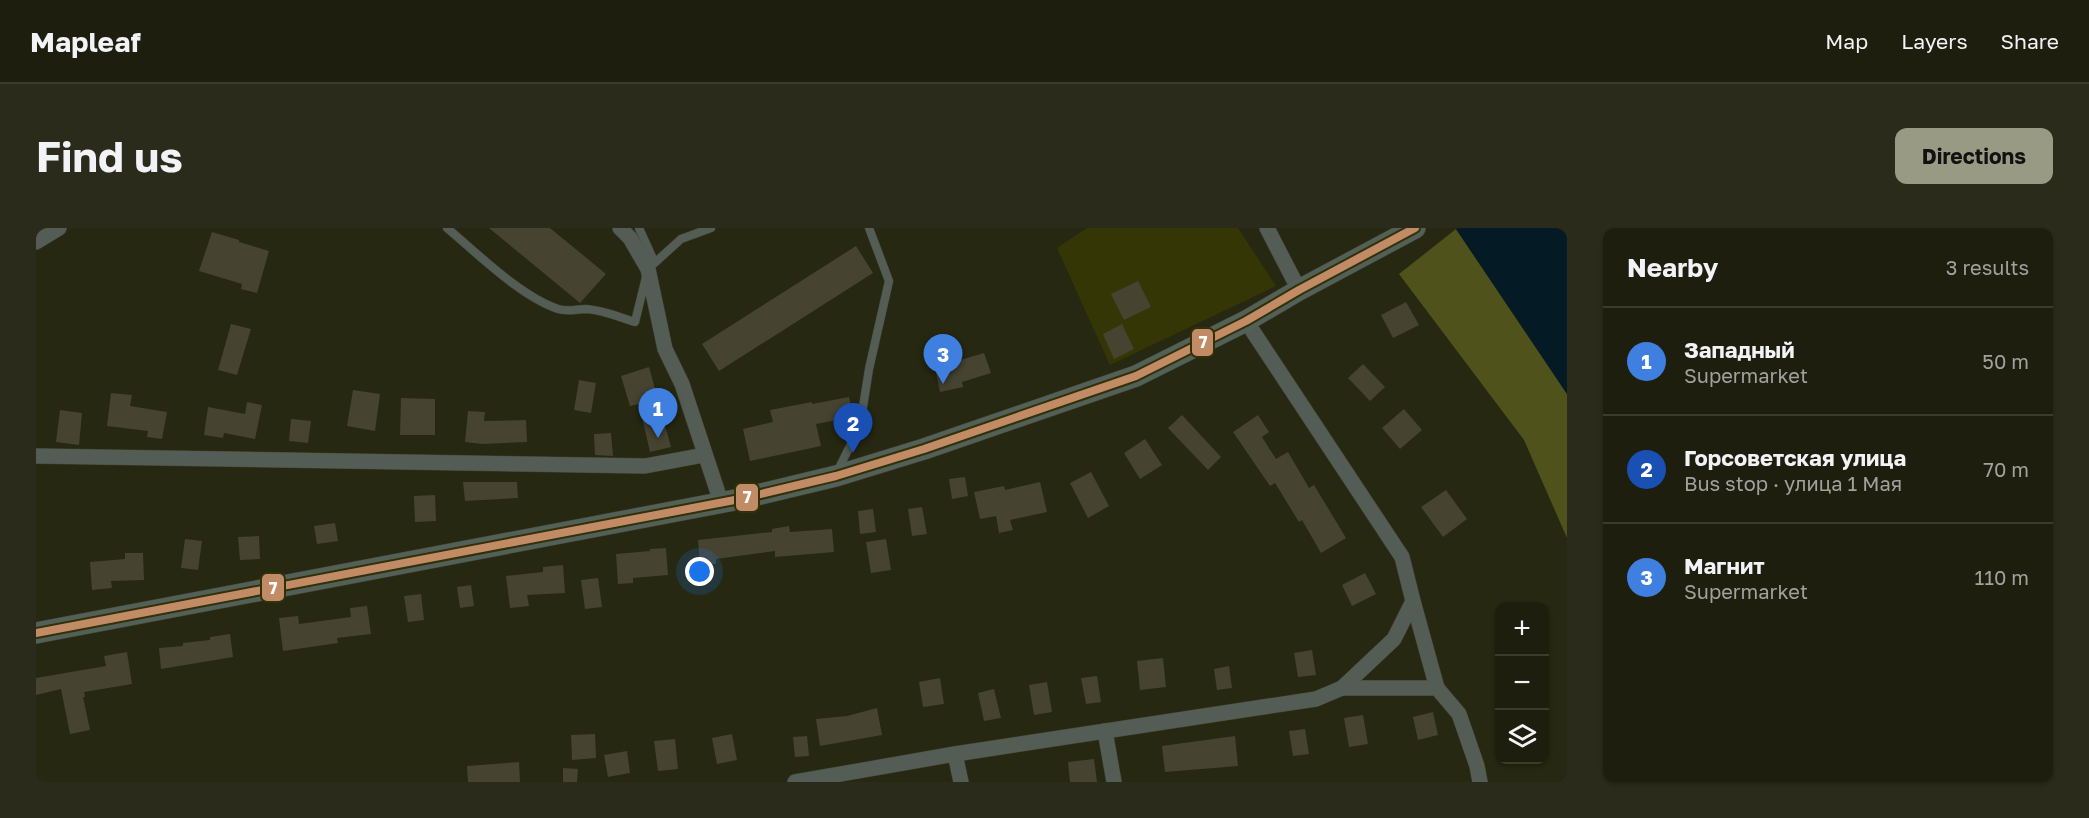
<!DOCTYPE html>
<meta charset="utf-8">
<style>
:root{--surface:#1d1e0d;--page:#2a2b1b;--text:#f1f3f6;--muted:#a0a29d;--line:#3b3c2e;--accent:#999a84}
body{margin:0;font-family:"Golos Text",sans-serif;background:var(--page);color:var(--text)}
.controls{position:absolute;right:18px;bottom:18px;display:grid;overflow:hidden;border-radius:12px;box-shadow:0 2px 4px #0004}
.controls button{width:54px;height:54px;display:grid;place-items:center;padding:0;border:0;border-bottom:2px solid var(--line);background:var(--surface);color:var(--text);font:30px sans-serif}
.you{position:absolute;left:664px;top:344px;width:21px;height:21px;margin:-15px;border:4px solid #fff;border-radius:50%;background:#1a73e8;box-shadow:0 0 0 9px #1a73e833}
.badge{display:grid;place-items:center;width:39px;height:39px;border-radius:50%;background:var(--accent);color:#fff;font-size:20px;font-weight:700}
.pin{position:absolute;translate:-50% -50px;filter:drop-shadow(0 2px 3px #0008)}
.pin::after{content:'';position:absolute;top:32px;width:21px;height:18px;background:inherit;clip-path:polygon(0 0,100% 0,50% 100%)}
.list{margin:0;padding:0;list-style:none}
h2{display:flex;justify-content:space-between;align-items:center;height:78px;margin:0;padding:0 24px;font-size:26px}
h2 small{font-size:20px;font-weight:400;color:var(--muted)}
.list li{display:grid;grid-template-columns:39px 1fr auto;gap:18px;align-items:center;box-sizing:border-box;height:108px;padding:0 24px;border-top:2px solid var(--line)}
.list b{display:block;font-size:22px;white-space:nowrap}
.list p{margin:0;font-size:20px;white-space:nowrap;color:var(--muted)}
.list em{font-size:20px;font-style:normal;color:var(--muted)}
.icon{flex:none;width:33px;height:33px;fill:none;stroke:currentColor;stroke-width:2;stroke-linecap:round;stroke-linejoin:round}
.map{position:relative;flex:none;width:1531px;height:554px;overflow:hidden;border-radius:12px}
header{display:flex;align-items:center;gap:36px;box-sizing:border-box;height:84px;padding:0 30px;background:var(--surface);border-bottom:2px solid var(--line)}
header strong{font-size:28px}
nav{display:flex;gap:33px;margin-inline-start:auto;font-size:21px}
.intro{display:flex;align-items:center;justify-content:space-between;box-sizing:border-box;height:144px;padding:0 36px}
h1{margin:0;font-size:42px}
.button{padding:15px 27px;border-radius:12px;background:var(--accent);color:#111;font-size:21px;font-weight:700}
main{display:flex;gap:36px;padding:0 36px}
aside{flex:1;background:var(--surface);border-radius:12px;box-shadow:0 2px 4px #0004}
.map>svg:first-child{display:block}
</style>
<header>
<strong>Mapleaf</strong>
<nav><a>Map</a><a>Layers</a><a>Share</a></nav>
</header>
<div class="intro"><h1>Find us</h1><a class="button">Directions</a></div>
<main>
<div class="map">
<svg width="1531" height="554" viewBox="0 0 1531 554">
<rect width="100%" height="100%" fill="#272811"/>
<!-- built -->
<polygon fill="#343606" points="1051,0 1202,0 1240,58 1074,137 1021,20"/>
<!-- forest -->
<polygon fill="#4f521b" points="1420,1 1531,166 1531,310 1488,212 1363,46"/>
<!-- water -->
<polygon fill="#041b25" points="1422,0 1531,0 1531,166 1420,1"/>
<!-- building -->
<g fill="#464331">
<polygon points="453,0 514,0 570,46 544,75"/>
<polygon points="176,4 203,12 203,14 233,23 221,65 205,61 206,56 163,43"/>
<polygon points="820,18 837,45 683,143 666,116"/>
<polygon points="1102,53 1115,79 1088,92 1075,66"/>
<polygon points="1370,74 1383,97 1357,110 1345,87"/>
<polygon points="195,96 215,101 201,147 182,142"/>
<polygon points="1086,96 1098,121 1078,131 1067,106"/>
<polygon points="920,125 921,133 948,125 955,145 926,154 927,159 904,164 897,130"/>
<polygon points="1327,136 1349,159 1334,173 1312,150"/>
<polygon points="613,139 635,219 614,224 603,176 594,178 585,148"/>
<polygon points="543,152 560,155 555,185 538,182"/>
<polygon points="317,162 344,166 339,203 311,198"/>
<polygon points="75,165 96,167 94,178 131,184 126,211 111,209 112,203 71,198"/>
<polygon points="813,169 817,189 780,196 785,218 714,233 707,201 737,194 734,182 776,174 776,176"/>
<polygon points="365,170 399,171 399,207 364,207"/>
<polygon points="211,174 226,177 219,211 188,205 187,210 168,207 172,179 209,186"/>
<polygon points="1368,181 1386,202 1364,221 1346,200"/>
<polygon points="24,182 46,185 43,217 20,214"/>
<polygon points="432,183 449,184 448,193 490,192 491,214 446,216 429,214"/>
<polygon points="1146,187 1185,229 1172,242 1132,200"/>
<polygon points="1222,187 1233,204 1226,209 1240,231 1252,224 1273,260 1278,257 1310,310 1285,325 1266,292 1263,294 1239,255 1234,258 1197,204"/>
<polygon points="255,191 275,193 272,215 253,213"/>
<polygon points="575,205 577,228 559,227 558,206"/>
<polygon points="1109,211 1126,237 1104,251 1088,225"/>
<polygon points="1055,244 1073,278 1052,290 1034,255"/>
<polygon points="929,249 932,268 916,271 913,251"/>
<polygon points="427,254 481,254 482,270 429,273"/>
<polygon points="1004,254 1011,284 974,292 977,302 963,305 960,288 944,291 938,264 968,258 969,262"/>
<polygon points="1410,262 1431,291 1407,309 1385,279"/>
<polygon points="399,267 400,293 379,294 378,268"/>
<polygon points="886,279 891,306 876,308 872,281"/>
<polygon points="837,281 840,304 824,306 822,283"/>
<polygon points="299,295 302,313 281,316 278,298"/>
<polygon points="753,298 754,304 796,301 798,324 739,329 739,323 680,331 680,336 664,338 662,312 736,304 736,301"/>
<polygon points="223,308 224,331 204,332 202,309"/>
<polygon points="149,311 166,313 162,342 145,340"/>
<polygon points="850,311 855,342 835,345 830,314"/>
<polygon points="630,320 632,347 597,350 597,355 582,356 580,326 614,323 614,321"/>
<polygon points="89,325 107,325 108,352 75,353 76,360 56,362 54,334 89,331"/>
<polygon points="527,337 529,365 491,367 493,378 474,380 470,348 507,344 507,339"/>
<polygon points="1329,345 1340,366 1316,378 1306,357"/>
<polygon points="562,350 566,379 549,381 545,352"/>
<polygon points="435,357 438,378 424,380 421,359"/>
<polygon points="385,366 388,392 372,394 368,368"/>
<polygon points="331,378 335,406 301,410 302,415 247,423 243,390 262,388 263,396 315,389 314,380"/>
<polygon points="194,406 197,429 125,441 123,420 147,418 147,415 174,412 174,409"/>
<polygon points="1276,422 1280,447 1262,449 1258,425"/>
<polygon points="91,424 96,456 48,464 49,469 47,469 54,502 34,506 25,461 0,467 0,450 70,438 68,428"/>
<polygon points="1127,430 1130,459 1104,462 1101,433"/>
<polygon points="1193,438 1196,460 1181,462 1178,441"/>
<polygon points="1061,448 1065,474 1050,476 1045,450"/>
<polygon points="904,450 908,476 887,479 883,454"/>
<polygon points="1011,454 1016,484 998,487 993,457"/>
<polygon points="958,461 965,490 948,493 942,465"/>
<polygon points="841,480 846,507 784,518 780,491 811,488"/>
<polygon points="1397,484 1402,507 1382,512 1377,489"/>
<polygon points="1327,487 1332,516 1313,519 1308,490"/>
<polygon points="1269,501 1273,526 1257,528 1253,503"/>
<polygon points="559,506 560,530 536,532 535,507"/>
<polygon points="696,506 701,532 681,536 676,510"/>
<polygon points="771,508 773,528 759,529 757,509"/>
<polygon points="1199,508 1202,538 1129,544 1126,518"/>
<polygon points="639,511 642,541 622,543 618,513"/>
<polygon points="591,523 594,545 572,549 568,527"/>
<polygon points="1058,531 1061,554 1034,554 1032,534"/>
<polygon points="483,534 484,554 432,554 431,538"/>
<polygon points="527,540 542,541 541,554 527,554"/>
</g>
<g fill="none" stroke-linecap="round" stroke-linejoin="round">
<!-- lane casing -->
<g stroke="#41422f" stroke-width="9">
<g id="lane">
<path d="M411 0C442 26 484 68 522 81 531 84 541 81 550 81 567 82 583 89 599 94L612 41 645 11 675 0"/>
<polyline points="603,0 618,33"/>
<polyline points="802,242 824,198 833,141 853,53 833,0"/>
</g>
</g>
<!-- street casing -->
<g stroke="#41422f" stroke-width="16">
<g id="street">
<polyline points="584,0 594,10 612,41 629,121 646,156 685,274"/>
<polyline points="1231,0 1263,62"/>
<polyline points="0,14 23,0"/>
<polyline points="0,228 609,238 668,227"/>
<polyline points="1377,373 1401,460"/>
<polyline points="1306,460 1401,460 1423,486 1441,538 1444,554"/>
<polyline points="1069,503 1078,554"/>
<polyline points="919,526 925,554"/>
<polyline points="759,554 919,526 1280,471 1306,460 1358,411 1377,373 1366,329 1210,93"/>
</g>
</g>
<!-- secondary casing -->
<g stroke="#41422f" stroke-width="22">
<polyline id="secondary" points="0,405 704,271 800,248 888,221 1100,148 1210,93 1263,62 1379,0"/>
</g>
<!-- lane -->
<use href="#lane" stroke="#535d56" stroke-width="8"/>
<!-- street -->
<use href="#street" stroke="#535d56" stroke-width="15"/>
<!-- secondary -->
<use href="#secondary" stroke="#526058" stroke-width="21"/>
<!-- bus-1 casing -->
<g stroke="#303108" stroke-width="12">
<polyline id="bus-1" points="0,405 704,271 800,248 888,221 1100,148 1210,93 1263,62 1379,0"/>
</g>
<!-- bus-1 -->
<use href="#bus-1" stroke="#c18c65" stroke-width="8"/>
</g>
<g stroke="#303108" stroke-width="2">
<rect x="1155" y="100" width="23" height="29" rx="6" fill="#c18c65"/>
<rect x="699" y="255" width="24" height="29" rx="6" fill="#c18c65"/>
<rect x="225" y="345" width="24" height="29" rx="6" fill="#c18c65"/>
</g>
<g font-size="16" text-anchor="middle" font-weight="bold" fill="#fff">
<text x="1167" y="120">7</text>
<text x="711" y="275">7</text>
<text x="237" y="366">7</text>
</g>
</svg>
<div class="controls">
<button>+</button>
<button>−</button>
<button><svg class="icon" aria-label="layers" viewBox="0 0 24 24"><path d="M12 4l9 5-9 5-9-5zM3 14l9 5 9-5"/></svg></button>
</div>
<div class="you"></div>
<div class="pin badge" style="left:622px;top:210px;background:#3f7fe0">1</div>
<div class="pin badge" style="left:817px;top:225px;background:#1a4fb4">2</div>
<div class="pin badge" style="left:907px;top:156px;background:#3f7fe0">3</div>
</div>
<aside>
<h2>Nearby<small>3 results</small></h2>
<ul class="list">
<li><span class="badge" style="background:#3f7fe0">1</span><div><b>Западный</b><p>Supermarket</p></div><em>50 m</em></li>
<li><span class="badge" style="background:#1a4fb4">2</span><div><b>Горсоветская улица</b><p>Bus stop · улица 1 Мая</p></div><em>70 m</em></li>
<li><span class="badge" style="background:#3f7fe0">3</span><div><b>Магнит</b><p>Supermarket</p></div><em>110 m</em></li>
</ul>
</aside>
</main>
